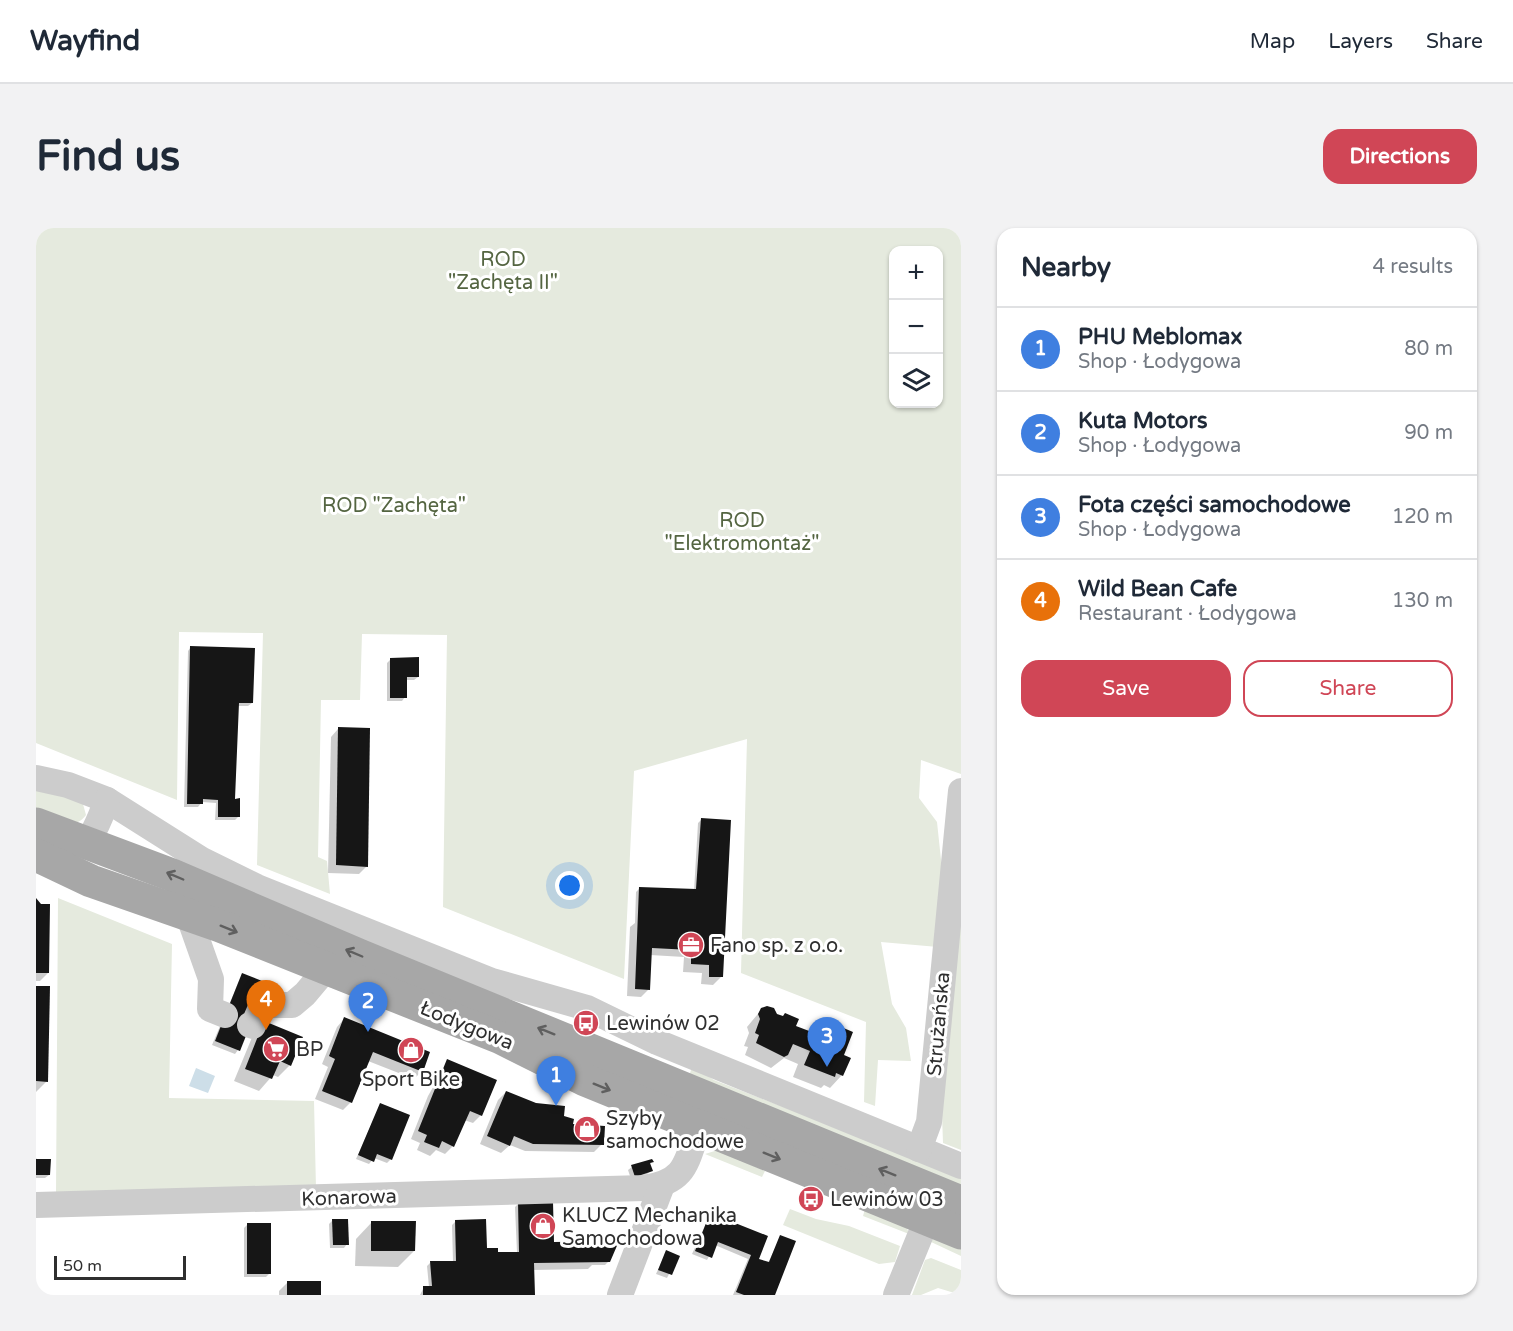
<!DOCTYPE html>
<meta charset="utf-8">
<style>
:root{--surface:#fff;--page:#f2f2f3;--text:#1f2937;--muted:#747a83;--line:#e0e1e3;--accent:#d04656}
body{margin:0;font-family:"Varela Round",sans-serif;background:var(--page);color:var(--text)}
.controls{position:absolute;right:18px;top:18px;display:grid;overflow:hidden;border-radius:12px;box-shadow:0 2px 4px #0004}
.controls button{width:54px;height:54px;display:grid;place-items:center;padding:0;border:0;border-bottom:2px solid var(--line);background:var(--surface);color:var(--text);font:30px sans-serif}
.scale{position:absolute;left:18px;bottom:15px;width:132px;box-sizing:border-box;padding-left:6px;border:3px solid #2f2f2f;border-top:0;font-size:16px;line-height:21px;white-space:nowrap;color:#2f2f2f;-webkit-text-stroke:4px #fff;paint-order:stroke}
.you{position:absolute;left:534px;top:658px;width:21px;height:21px;margin:-15px;border:4px solid #fff;border-radius:50%;background:#1a73e8;box-shadow:0 0 0 9px #1a73e833}
.badge{display:grid;place-items:center;width:39px;height:39px;border-radius:50%;background:var(--accent);color:#fff;font-size:20px;font-weight:700}
.pin{position:absolute;translate:-50% -50px;filter:drop-shadow(0 2px 3px #0008)}
.pin::after{content:'';position:absolute;top:32px;width:21px;height:18px;background:inherit;clip-path:polygon(0 0,100% 0,50% 100%)}
.list{margin:0;padding:0;list-style:none}
h2{display:flex;justify-content:space-between;align-items:center;height:78px;margin:0;padding:0 24px;font-size:26px}
h2 small{font-size:20px;font-weight:400;color:var(--muted)}
.list li{display:grid;grid-template-columns:39px 1fr auto;gap:18px;align-items:center;box-sizing:border-box;height:84px;padding:0 24px;border-top:2px solid var(--line)}
.list b{display:block;font-size:22px;white-space:nowrap}
.list p{margin:0;font-size:20px;white-space:nowrap;color:var(--muted)}
.list em{font-size:20px;font-style:normal;color:var(--muted)}
.actions{display:flex;gap:12px;padding:18px 24px}
.actions a{flex:1;padding:14px 0;border:2px solid var(--accent);border-radius:18px;text-align:center;font-size:21px;color:var(--accent)}
.actions .main{background:var(--accent);color:#fff}
.icon{flex:none;width:33px;height:33px;fill:none;stroke:currentColor;stroke-width:2;stroke-linecap:round;stroke-linejoin:round}
.map{position:relative;flex:none;width:925px;height:1067px;overflow:hidden;border-radius:18px}
header{display:flex;align-items:center;gap:36px;box-sizing:border-box;height:84px;padding:0 30px;background:var(--surface);border-bottom:2px solid var(--line)}
header strong{font-size:28px}
nav{display:flex;gap:33px;margin-inline-start:auto;font-size:21px}
.intro{display:flex;align-items:center;justify-content:space-between;box-sizing:border-box;height:144px;padding:0 36px}
h1{margin:0;font-size:42px}
.button{padding:15px 27px;border-radius:18px;background:var(--accent);color:#fff;font-size:21px;font-weight:700}
main{display:flex;gap:36px;padding:0 36px}
aside{flex:1;background:var(--surface);border-radius:18px;box-shadow:0 2px 4px #0004}
.map>svg:first-child{display:block}
</style>
<header>
<strong>Wayfind</strong>
<nav><a>Map</a><a>Layers</a><a>Share</a></nav>
</header>
<div class="intro"><h1>Find us</h1><a class="button">Directions</a></div>
<main>
<div class="map">
<svg width="925" height="1067" viewBox="0 0 925 1067">
<rect width="100%" height="100%" fill="#fff"/>
<!-- green -->
<g fill="#e5eade" fill-rule="evenodd">
<path d="M0 0H925V546L885 532 883 570 901 594 908 660 902 719 845 714 856 776 870 800 875 833 842 832 839 878 828 874 830 794 705 745 711 511 598 543 588 751 407 679 411 407 326 406 324 472H285L282 629 291 633 294 666 221 637 227 405 143 404 141 572 0 515ZM858 22H902V176H858Z"/>
<path d="M0 561 25 566 47 576 50 587C38 604 16 592 0 588Z"/>
<polygon points="22,670 136,716 133,870 278,873 280,961 20,966"/>
<polygon points="925,683 925,922 907,915 906,887"/>
<polygon points="656,838 678,852 732,873 925,946 925,957 653,849"/>
<polygon points="682,922 729,943 726,949 669,926"/>
<polygon points="754,981 780,991 813,998 864,1018 859,1034 843,1036 747,997"/>
<polygon points="829,981 871,1000 873,1006 827,988"/>
<polygon points="897,1010 925,1017 925,1028 893,1013"/>
<polygon points="895,1030 925,1042 925,1067 902,1060 885,1067 876,1067 889,1032"/>
</g>
<!-- water -->
<polygon fill="#cddee8" points="160,840 179,848 172,865 153,858"/>
<!-- shadow -->
<g fill="#0003">
<polygon points="155,419 216,475 212,478 200,478 197,572 202,589 199,592 179,592 180,575 166,574 162,579 148,579 152,423"/>
<polygon points="355,431 382,449 378,452 369,452 369,469 366,473 351,473 351,435"/>
<polygon points="302,501 331,638 323,646 292,645 295,509"/>
<polygon points="665,592 685,749 677,757 665,756 666,745 647,744 648,729 614,727 613,761 605,769 591,768 594,699 599,695 600,664 604,660 658,663 662,595"/>
<polygon points="0,673 12,745 4,753 0,753"/>
<polygon points="206,746 202,822 199,826 176,817"/>
<polygon points="0,759 11,853 0,864"/>
<polygon points="726,781 774,806 787,793 806,828 806,847 794,860 788,857 785,860 757,849 762,836 748,830 735,840 709,827 712,819 708,818 713,805 711,799"/>
<polygon points="308,791 386,843 378,851 332,833 315,874 307,882 279,871 292,839 286,836 301,799"/>
<polygon points="229,795 254,837 242,849 237,847 223,863 198,853 217,807"/>
<polygon points="412,833 445,887 437,895 428,892 417,918 409,926 400,922 394,928 381,922 384,915 375,911 392,868"/>
<polygon points="470,864 527,889 566,916 558,924 489,923 474,917 465,925 444,916 462,872"/>
<polygon points="344,877 355,931 351,935 338,930 333,936 320,931"/>
<polygon points="0,930 13,947 9,950 0,950"/>
<polygon points="616,934 613,937 615,943 611,946 595,951 592,942 596,939"/>
<polygon points="482,976 517,1016 573,1033 569,1037 556,1037 552,1041 497,1042 497,1067 384,1067 388,1059 393,1059 391,1038 394,1035 417,1034 416,997 419,994 450,1024 481,1025 479,979"/>
<polygon points="674,987 721,1032 732,1035 745,1008 737,1067 697,1067 712,1031 679,1017 671,1032 656,1026"/>
<polygon points="297,992 311,1016 308,1020 294,1020 293,996"/>
<polygon points="336,994 378,1023 362,1039 319,1038 320,1011"/>
<polygon points="211,997 234,1045 230,1049 208,1049 208,1000"/>
<polygon points="630,1024 642,1029 631,1050 620,1046"/>
<polygon points="251,1055 284,1067 243,1067 243,1063"/>
</g>
<!-- building -->
<g fill="#161616">
<polygon points="154,418 219,420 217,475 203,475 199,571 204,570 204,589 182,589 182,572 167,571 167,576 151,576"/>
<polygon points="383,429 383,449 371,449 371,470 354,470 354,430"/>
<polygon points="302,499 334,500 332,639 300,637"/>
<polygon points="665,590 695,592 687,749 673,749 673,737 655,736 655,722 616,720 614,762 599,761 603,659 660,661"/>
<polygon points="0,670 5,676 14,676 13,745 0,745"/>
<polygon points="206,745 231,755 204,823 179,813"/>
<polygon points="0,758 14,758 12,854 0,853"/>
<polygon points="731,778 738,780 741,786 747,788 749,785 763,791 760,798 781,806 786,791 817,804 808,827 815,830 807,848 800,845 799,849 768,837 774,823 757,816 752,827 748,829 720,815 723,807 719,805 724,791 722,786 725,780"/>
<polygon points="308,789 394,824 387,844 337,824 316,875 286,863 299,831 293,828"/>
<polygon points="228,793 267,809 255,838 244,833 236,851 209,841"/>
<polygon points="411,831 461,852 446,888 434,883 418,919 406,913 403,920 388,914 391,907 382,903"/>
<polygon points="470,863 500,875 529,878 528,888 538,891 537,896 569,898 568,917 497,916 478,908 474,918 451,908"/>
<polygon points="344,875 374,887 356,932 341,926 338,934 322,927"/>
<polygon points="0,931 15,931 14,947 0,947"/>
<polygon points="616,931 618,934 614,935 617,943 599,949 595,937"/>
<polygon points="482,974 517,974 518,1014 583,1013 574,1034 498,1035 499,1067 387,1067 387,1058 396,1058 394,1033 420,1033 419,992 450,991 451,1020 462,1020 462,1024 483,1024"/>
<polygon points="674,985 732,1008 723,1031 733,1034 744,1007 760,1013 739,1067 708,1067 700,1064 715,1027 682,1014 676,1030 659,1023"/>
<polygon points="296,991 312,991 313,1017 297,1017"/>
<polygon points="335,993 380,993 379,1023 335,1023"/>
<rect x="211" y="995" width="24" height="51"/>
<polygon points="630,1022 644,1028 636,1047 622,1042"/>
<rect x="251" y="1053" width="34" height="14"/>
</g>
<g fill="none" stroke-linecap="round" stroke-linejoin="round">
<!-- minor -->
<g stroke="#ccc" stroke-width="26">
<polyline points="0,550 32,557 71,572 166,632 221,659 456,753 551,780 621,814 925,938"/>
<path d="M36 624C58 612 62 594 71 572"/>
<polyline points="152,686 175,751 174,781 189,787"/>
<polyline points="214,797 217,798 226,777 256,777 269,766 290,741"/>
<polyline points="883,921 893,894 925,563"/>
<path d="M0 977 608 960C651 954 650 934 663 898"/>
<polyline points="584,1067 626,957"/>
<polyline points="860,1067 891,991"/>
</g>
<!-- major -->
<g stroke="#a7a7a7" stroke-width="33">
<polyline points="0,596 136,647 325,728 925,974"/>
<polyline points="0,627 55,653 184,698 465,810 549,852 925,1005"/>
</g>
</g>
<!-- one-way arrows -->
<defs><path id="oneway-shaft" d="M-6 0H5M1.5-3L5.5 0L1.5 3" fill="none" stroke-width="1.6" stroke-linecap="round" stroke-linejoin="round" transform="scale(1.5)"/></defs>
<g stroke="#5f5f5f">
<use href="#oneway-shaft" transform="translate(139 648) rotate(-157)"/>
<use href="#oneway-shaft" transform="translate(193 701) rotate(22)"/>
<use href="#oneway-shaft" transform="translate(318 725) rotate(-157)"/>
<use href="#oneway-shaft" transform="translate(510 803) rotate(-158)"/>
<use href="#oneway-shaft" transform="translate(566 859) rotate(22)"/>
<use href="#oneway-shaft" transform="translate(736 928) rotate(22)"/>
<use href="#oneway-shaft" transform="translate(851 944) rotate(-158)"/>
</g>
<!-- icons -->
<defs>
<g id="office-disc" transform="scale(1.35)"><circle r="9.5" fill="#d04656" stroke="#fff"/><path d="M-6-3h4V-5.5h4V-3h4V5H-6ZM-1-4.5V-3h2v-1.5ZM-6 0V1H6V0Z" fill="#fff"/></g>
<g id="bus-disc" transform="scale(1.35)"><circle r="9.5" fill="#d04656" stroke="#fff"/><path d="M-5-6H5V4H4V6H2V4H-2V6H-4V4H-5ZM-3.5-4V0h7V-4ZM-3.5 1.2v1.5H-2V1.2ZM2 1.2v1.5H3.5V1.2Z" fill="#fff"/></g>
<g id="supermarket-disc" transform="scale(1.35)"><circle r="9.5" fill="#d04656" stroke="#fff"/><path d="M-6-5.5h2.5l.6 2H6L4.5 2H-2.5L-4.4-4H-6ZM-1.5 3.2a1.3 1.3 0 1 0 .1 0ZM3 3.2a1.3 1.3 0 1 0 .1 0Z" fill="#fff"/></g>
<g id="shop-disc" transform="scale(1.35)"><circle r="9.5" fill="#d04656" stroke="#fff"/><path d="M-5-2.5h2.3a2.7 3.5 0 0 1 5.4 0H5L5.5 6h-11ZM-1.5-2.5h3a1.5 2.3 0 0 0-3 0Z" fill="#fff"/></g>
</defs>
<g fill-rule="evenodd">
<use href="#office-disc" x="655" y="717"/>
<use href="#bus-disc" x="550" y="795"/>
<use href="#supermarket-disc" x="240" y="821"/>
<use href="#shop-disc" x="375" y="822"/>
<use href="#shop-disc" x="551" y="901"/>
<use href="#bus-disc" x="775" y="971"/>
<use href="#shop-disc" x="507" y="998"/>
</g>
<g text-anchor="middle" stroke-width="6" stroke-linejoin="round" paint-order="stroke">
<!-- park labels -->
<g font-size="20" fill="#546541" stroke="#fff">
<text x="467" y="38">ROD<tspan x="467" dy="23">"Zachęta II"</tspan></text>
<text x="358" y="284">ROD "Zachęta"</text>
<text x="706" y="299">ROD<tspan x="706" dy="23">"Elektromontaż"</tspan></text>
</g>
<!-- poi labels -->
<g font-size="20" fill="#2f2f2f" stroke="#fff" text-anchor="start">
<text x="674" y="724">Fano sp. z o.o.</text>
<text x="570" y="802">Lewinów 02</text>
<text x="260" y="828">BP</text>
<text x="375" y="858" text-anchor="middle">Sport Bike</text>
<text x="570" y="897">Szyby<tspan x="570" dy="23">samochodowe</tspan></text>
<text x="794" y="978">Lewinów 03</text>
<text x="526" y="994">KLUCZ Mechanika<tspan x="526" dy="23">Samochodowa</tspan></text>
</g>
<!-- street labels -->
<g font-size="20" fill="#2f2f2f" stroke="#fff">
<text transform="translate(902 796) rotate(-85)" y="7">Strużańska</text>
<text transform="translate(431 797) rotate(22)" y="7">Łodygowa</text>
<text transform="translate(313 969) rotate(-2)" y="7">Konarowa</text>
</g>
</g>
</svg>
<div class="controls">
<button>+</button>
<button>−</button>
<button><svg class="icon" aria-label="layers" viewBox="0 0 24 24"><path d="M12 4l9 5-9 5-9-5zM3 14l9 5 9-5"/></svg></button>
</div>
<div class="scale">50 m</div>
<div class="you"></div>
<div class="pin badge" style="left:520px;top:878px;background:#3f7fe0">1</div>
<div class="pin badge" style="left:332px;top:804px;background:#3f7fe0">2</div>
<div class="pin badge" style="left:791px;top:839px;background:#3f7fe0">3</div>
<div class="pin badge" style="left:230px;top:802px;background:#e8710a">4</div>
</div>
<aside>
<h2>Nearby<small>4 results</small></h2>
<ul class="list">
<li><span class="badge" style="background:#3f7fe0">1</span><div><b>PHU Meblomax</b><p>Shop · Łodygowa</p></div><em>80 m</em></li>
<li><span class="badge" style="background:#3f7fe0">2</span><div><b>Kuta Motors</b><p>Shop · Łodygowa</p></div><em>90 m</em></li>
<li><span class="badge" style="background:#3f7fe0">3</span><div><b>Fota części samochodowe</b><p>Shop · Łodygowa</p></div><em>120 m</em></li>
<li><span class="badge" style="background:#e8710a">4</span><div><b>Wild Bean Cafe</b><p>Restaurant · Łodygowa</p></div><em>130 m</em></li>
</ul>
<div class="actions"><a class="main">Save</a><a>Share</a></div>
</aside>
</main>
